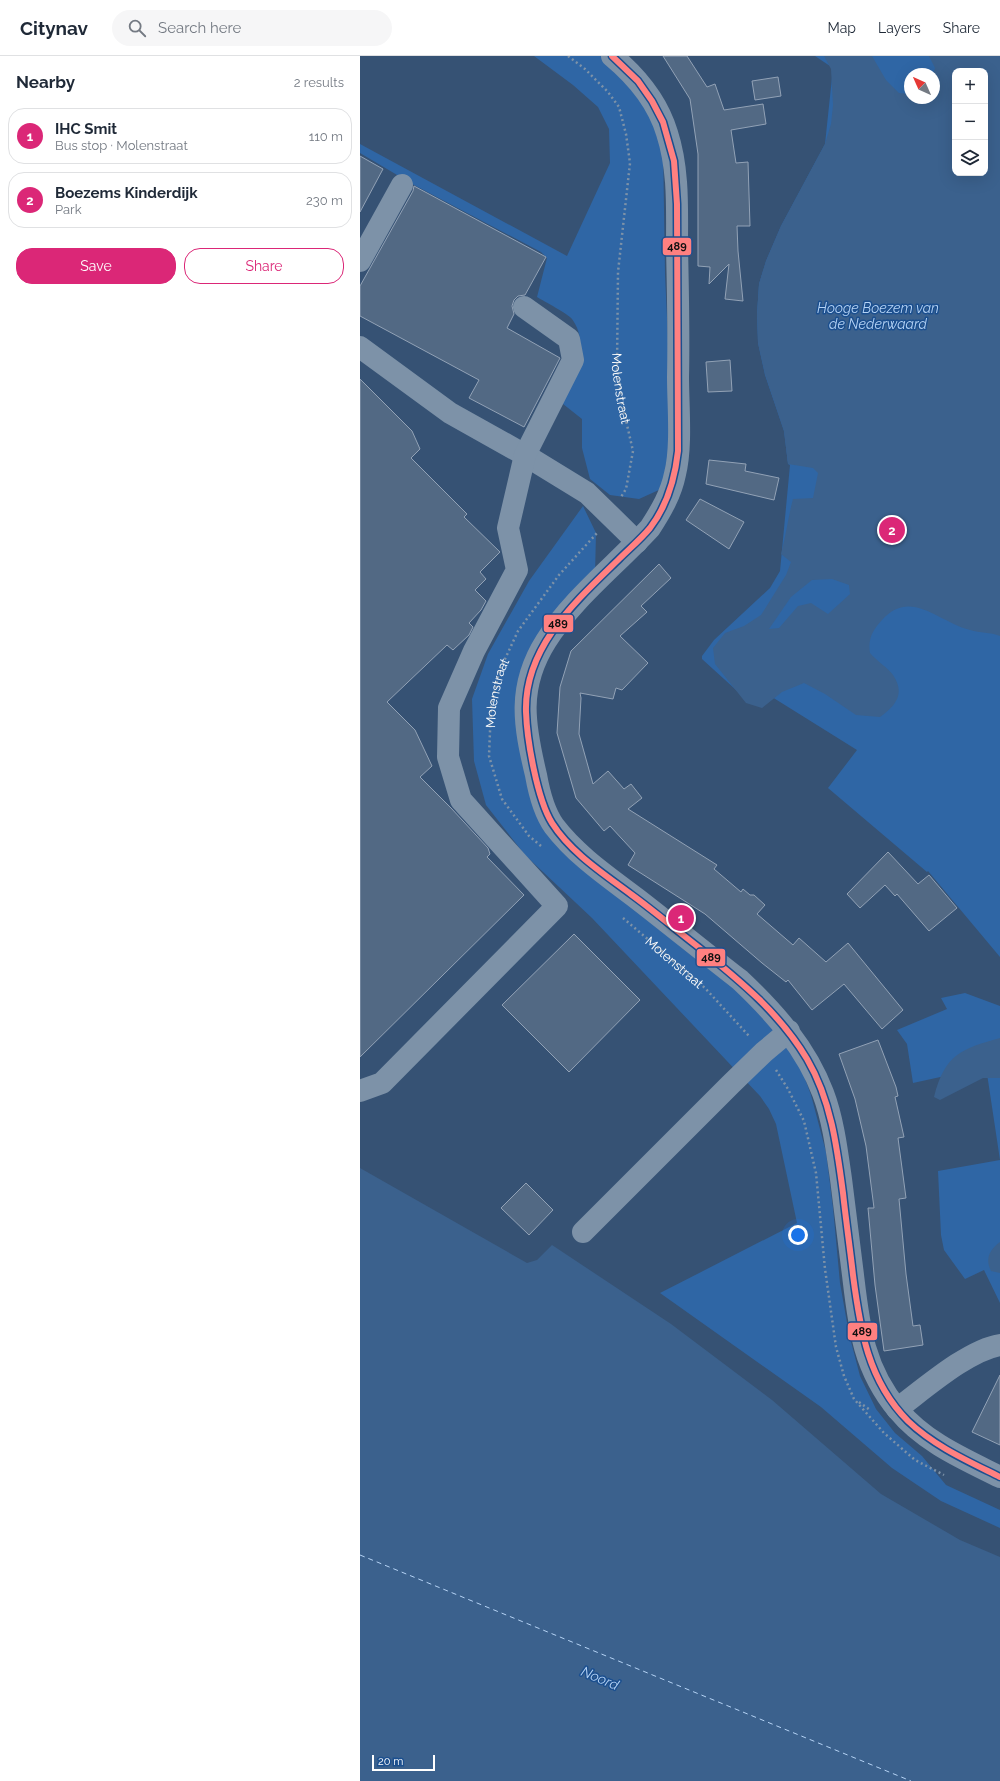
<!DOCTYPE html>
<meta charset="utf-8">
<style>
:root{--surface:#fff;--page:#f6f6f7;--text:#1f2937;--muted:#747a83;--line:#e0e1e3;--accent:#db2777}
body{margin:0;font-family:Raleway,sans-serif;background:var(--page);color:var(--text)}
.controls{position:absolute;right:12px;top:12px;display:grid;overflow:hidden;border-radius:8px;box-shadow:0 4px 16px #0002}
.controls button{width:36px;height:36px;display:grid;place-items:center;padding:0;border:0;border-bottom:1px solid var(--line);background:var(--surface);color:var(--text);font:20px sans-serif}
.compass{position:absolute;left:544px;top:12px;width:36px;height:36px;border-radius:50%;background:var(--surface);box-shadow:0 4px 16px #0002;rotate:315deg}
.scale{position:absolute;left:12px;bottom:10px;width:63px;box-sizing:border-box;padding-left:4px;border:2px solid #fff;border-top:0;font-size:11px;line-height:14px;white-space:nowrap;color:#fff;-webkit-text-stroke:3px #1b4f8f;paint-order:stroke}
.you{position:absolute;left:438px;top:1179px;width:14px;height:14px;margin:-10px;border:3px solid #fff;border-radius:50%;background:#1a73e8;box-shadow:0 0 0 6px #1a73e833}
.badge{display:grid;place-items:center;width:26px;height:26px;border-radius:50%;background:var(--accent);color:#fff;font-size:13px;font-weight:700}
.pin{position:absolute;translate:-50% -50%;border:2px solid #fff;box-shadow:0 1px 4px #0006}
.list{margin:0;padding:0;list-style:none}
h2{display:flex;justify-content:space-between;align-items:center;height:52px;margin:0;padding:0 16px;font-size:17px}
h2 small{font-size:13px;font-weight:400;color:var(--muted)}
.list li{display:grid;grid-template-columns:26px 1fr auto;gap:12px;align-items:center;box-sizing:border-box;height:56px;margin:0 8px 8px;padding:0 8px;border:1px solid var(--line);border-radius:16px}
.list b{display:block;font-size:15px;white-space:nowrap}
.list p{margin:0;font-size:13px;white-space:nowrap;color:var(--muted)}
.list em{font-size:13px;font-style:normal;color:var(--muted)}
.actions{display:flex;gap:8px;padding:12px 16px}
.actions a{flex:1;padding:9px 0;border:1px solid var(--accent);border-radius:16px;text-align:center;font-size:14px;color:var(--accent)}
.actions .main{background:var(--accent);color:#fff}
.icon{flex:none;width:22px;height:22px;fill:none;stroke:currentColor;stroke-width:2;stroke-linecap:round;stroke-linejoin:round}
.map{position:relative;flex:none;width:640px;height:1725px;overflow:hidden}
header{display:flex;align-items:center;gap:24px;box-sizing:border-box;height:56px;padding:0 20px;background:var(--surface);border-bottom:1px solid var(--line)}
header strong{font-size:19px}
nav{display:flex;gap:22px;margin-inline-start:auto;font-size:14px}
.search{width:280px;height:36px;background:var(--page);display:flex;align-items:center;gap:10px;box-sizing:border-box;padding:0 14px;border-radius:22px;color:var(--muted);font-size:15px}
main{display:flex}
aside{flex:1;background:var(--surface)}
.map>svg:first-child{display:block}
</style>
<header>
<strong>Citynav</strong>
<div class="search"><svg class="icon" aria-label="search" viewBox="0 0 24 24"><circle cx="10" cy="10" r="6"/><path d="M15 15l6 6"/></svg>Search here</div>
<nav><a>Map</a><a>Layers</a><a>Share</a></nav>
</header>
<main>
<aside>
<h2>Nearby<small>2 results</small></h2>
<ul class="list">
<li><span class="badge">1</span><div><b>IHC Smit</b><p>Bus stop · Molenstraat</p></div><em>110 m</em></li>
<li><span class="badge">2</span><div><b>Boezems Kinderdijk</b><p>Park</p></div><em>230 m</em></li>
</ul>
<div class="actions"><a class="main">Save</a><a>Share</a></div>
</aside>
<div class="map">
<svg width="640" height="1725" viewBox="0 0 640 1725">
<rect width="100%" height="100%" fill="#365274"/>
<!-- green -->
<g fill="#2f66a5" fill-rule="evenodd">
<path d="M174 0H245L278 30 303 89 305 218 313 392 301 433 279 443 250 439 230 423 222 392V363L198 344C210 320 232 290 212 263 207 257 185 246 177 241L187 202 181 196 54 129 0 97V88L207 200 250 107 249 73 238 51 213 29Z"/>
<path d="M455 0H640V901L568 815 567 816 468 732 497 694 396 631 386 643 342 603V600L354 584 410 532 420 515 430 409 428 408 424 375 405 319 398 287 397 258 399 228 406 205 421 170 465 88 473 12ZM595 15H625V117H595ZM550 18H574V42H550Z"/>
<polygon points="223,450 236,477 235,519 172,602 169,735 382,936 436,998 451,1039 466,1096 473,1152 480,1227 489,1278 500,1320 516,1353 535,1377 562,1400 586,1429 640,1454 640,1472 581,1445 532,1412 461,1351 300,1237 437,1167 416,1068 409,1053 400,1040 232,862 165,799 126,749 114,705 112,643 128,598 169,525"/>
<polygon points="605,937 640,950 640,1247 624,1214 605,1223 584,1194 581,1179 578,1115 640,1104 626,1011 553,1027 547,988 537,974 587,953 581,942"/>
</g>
<!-- water -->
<g fill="#3b618d" fill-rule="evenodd">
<path d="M464 0H512L526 24 539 37 550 38V42H574L573 18 575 12 569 0H640V580C630 576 620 577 610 574 578 566 551 532 522 564 512 575 508 583 510 597 517 605 528 612 533 619 546 638 535 650 520 661L496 659 465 638 444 627 422 636 402 652 386 647 355 608 353 592 365 577 384 570 401 559 426 519 431 506 421 498C426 480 428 461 433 443L453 442 458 417 453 412 428 408 424 375 405 318 398 287 397 258 399 228 406 205 421 170 465 88 471 68 473 49 471 13ZM595 15H625V117H595ZM472 523 489 529 490 538 468 558 451 547 438 550 419 572 409 573 431 541 452 524Z"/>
<path d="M640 982V1022H623L580 1044 574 1041C585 998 601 993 640 982Z"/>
<polygon points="0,1112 167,1207 177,1204 192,1189 311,1268 412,1344 521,1438 600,1484 640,1501 640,1725 0,1725"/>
<path d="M640 1186V1217L631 1215C625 1203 629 1194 640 1186Z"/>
</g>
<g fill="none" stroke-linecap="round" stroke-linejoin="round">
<!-- ferry -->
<polyline stroke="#b5d3f5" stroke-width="1" stroke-dasharray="5 4" stroke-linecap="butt" points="0,1499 551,1725"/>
</g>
<!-- building -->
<g fill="#526984" stroke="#92a2b6">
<polygon points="303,0 327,0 347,31 355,28 364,54 403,48 406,68 371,74 376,107 388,106 390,170 377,170 378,195 383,245 365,243 369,208 349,228 350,211 338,210 338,98 330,43"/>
<polygon points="418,21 421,40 395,44 392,25"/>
<polygon points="0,100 23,113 0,156"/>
<polygon points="54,130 186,201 165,239 158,240 154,244 152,250 154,258 147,272 200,302 164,371 109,342 119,324 0,260 0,230 53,135"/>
<polygon points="370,304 372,335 348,336 346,306"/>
<polygon points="0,323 52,375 60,393 51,402 107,458 104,461 140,496 120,516 126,523 115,534 126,545 121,554 109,567 113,571 109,579 93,594 87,589 27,646 55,674 72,710 60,721 91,752 128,792 130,798 127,801 164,839 0,1001"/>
<polygon points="349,404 386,408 385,415 419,422 414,444 346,428"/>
<polygon points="340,443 384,466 369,493 326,464"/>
<polygon points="299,508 311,522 281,550 287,556 260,580 288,607 262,634 256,632 253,643 220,637 221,642 219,678 233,728 248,715 264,733 271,728 282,742 268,753 357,809 354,813 381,836 383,833 390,839 394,839 405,849 397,858 433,889 439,882 466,906 488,887 543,954 522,973 484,928 452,954 428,924 426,926 402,907 345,858 268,809 275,797 250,770 244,775 216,742 197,677 200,631 211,595"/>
<polygon points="528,796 558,828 569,819 597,852 569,875 537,838 535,840 525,829 500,852 487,838"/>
<polygon points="214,878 280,944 209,1016 142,949"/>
<polygon points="518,984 536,1031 538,1040 535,1041 544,1081 538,1082 546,1142 539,1143 546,1218 553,1270 560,1269 563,1289 524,1295 515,1229 508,1152 514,1152 506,1090 495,1043 479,998"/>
<polygon points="166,1127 193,1154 169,1179 141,1152"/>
<polygon points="640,1319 640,1389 612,1376"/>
</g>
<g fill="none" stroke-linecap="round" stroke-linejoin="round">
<!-- path -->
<g stroke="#7d92a8" stroke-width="2.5" stroke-dasharray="2 3" stroke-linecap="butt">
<path id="s1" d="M208 0 225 13 248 36 259 51 266 78 270 107 258 216 257 312 262 347 273 395 266 433 261 441"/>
<path id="s2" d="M181 790 169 780 142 743 129 700 131 651 139 616 158 575 199 519 237 477"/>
<path id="s3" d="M263 862 345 932 389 980"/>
<polyline points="416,1014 428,1033 444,1065 456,1117 465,1213 476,1291 484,1320 494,1343 524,1377 555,1404 584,1419"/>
<polyline points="499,1346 510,1354"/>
</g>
<!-- minor -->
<g stroke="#7d92a8" stroke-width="22">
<path d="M252 0C276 20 298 47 307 77 319 114 317 153 317 191 318 235 319 278 318 321 318 350 322 390 315 418 311 438 301 455 290 472 256 509 212 543 186 585 157 631 164 669 176 719 179 736 184 756 194 770 216 799 247 820 276 842 311 869 345 897 380 924 415 957 446 992 463 1037 473 1063 477 1095 481 1123 485 1155 489 1187 493 1219 499 1270 503 1312 538 1354 564 1386 604 1403 640 1421"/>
<polyline points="0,205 42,129"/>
<polyline points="0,291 90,357 165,399 227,437 277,486"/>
<polyline points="0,1035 22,1027 197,850 101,744 88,701 89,652 114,595 157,514 148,472 165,399 213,304 209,283 164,251"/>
<polyline points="223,1176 371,1028 404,996 429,975"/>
<path d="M537 1353C564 1333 608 1294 640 1289"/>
</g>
<!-- bus-1 casing -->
<g stroke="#1b4f8f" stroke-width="9">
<path id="bus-1" d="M252 0 278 25 292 45 303 66 314 105 317 148 318 395C315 422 307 450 290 472 281 483 269 493 259 503 216 545 164 591 166 656 167 684 177 743 192 767 211 797 244 818 272 839 294 855 315 873 337 890 379 924 419 956 447 1003 471 1044 477 1091 483 1137 486 1165 490 1192 493 1219 500 1273 508 1325 548 1365 574 1390 608 1405 640 1421"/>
</g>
<!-- bus-1 -->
<use href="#bus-1" stroke="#ff8080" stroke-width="6"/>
</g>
<g text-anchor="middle" stroke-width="3" stroke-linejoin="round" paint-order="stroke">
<!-- street labels -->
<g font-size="13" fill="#fff" stroke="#1b4f8f">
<text dy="5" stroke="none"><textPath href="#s1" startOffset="356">Molenstraat</textPath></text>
<text dy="5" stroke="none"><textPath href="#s2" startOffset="170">Molenstraat</textPath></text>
<text dy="5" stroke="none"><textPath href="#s3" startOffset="68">Molenstraat</textPath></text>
</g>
<!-- water labels -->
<g font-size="14" font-style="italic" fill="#b5d3f5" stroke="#1b4f8f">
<text x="518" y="257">Hooge Boezem van<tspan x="518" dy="16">de Nederwaard</tspan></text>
<text transform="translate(240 1622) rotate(23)" y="5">Noord</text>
</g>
</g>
<g stroke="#1b4f8f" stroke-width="1.5">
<rect x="302" y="181" width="30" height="19" rx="4" fill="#ff8080"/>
<rect x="183" y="558" width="31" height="19" rx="4" fill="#ff8080"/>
<rect x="336" y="892" width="30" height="19" rx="4" fill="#ff8080"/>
<rect x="487" y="1266" width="31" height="19" rx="4" fill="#ff8080"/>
</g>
<g font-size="11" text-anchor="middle" font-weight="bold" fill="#111">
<text x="317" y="194">489</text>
<text x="198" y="571">489</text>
<text x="351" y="905">489</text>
<text x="502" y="1279">489</text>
</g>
</svg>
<div class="controls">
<button>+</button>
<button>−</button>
<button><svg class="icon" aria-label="layers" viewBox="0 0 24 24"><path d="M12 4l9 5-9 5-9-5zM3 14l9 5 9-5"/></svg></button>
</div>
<svg class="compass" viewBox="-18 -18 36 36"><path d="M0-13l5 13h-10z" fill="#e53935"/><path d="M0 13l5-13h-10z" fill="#747a83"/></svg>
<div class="scale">20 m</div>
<div class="you"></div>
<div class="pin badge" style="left:321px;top:862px">1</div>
<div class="pin badge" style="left:532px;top:474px">2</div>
</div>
</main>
